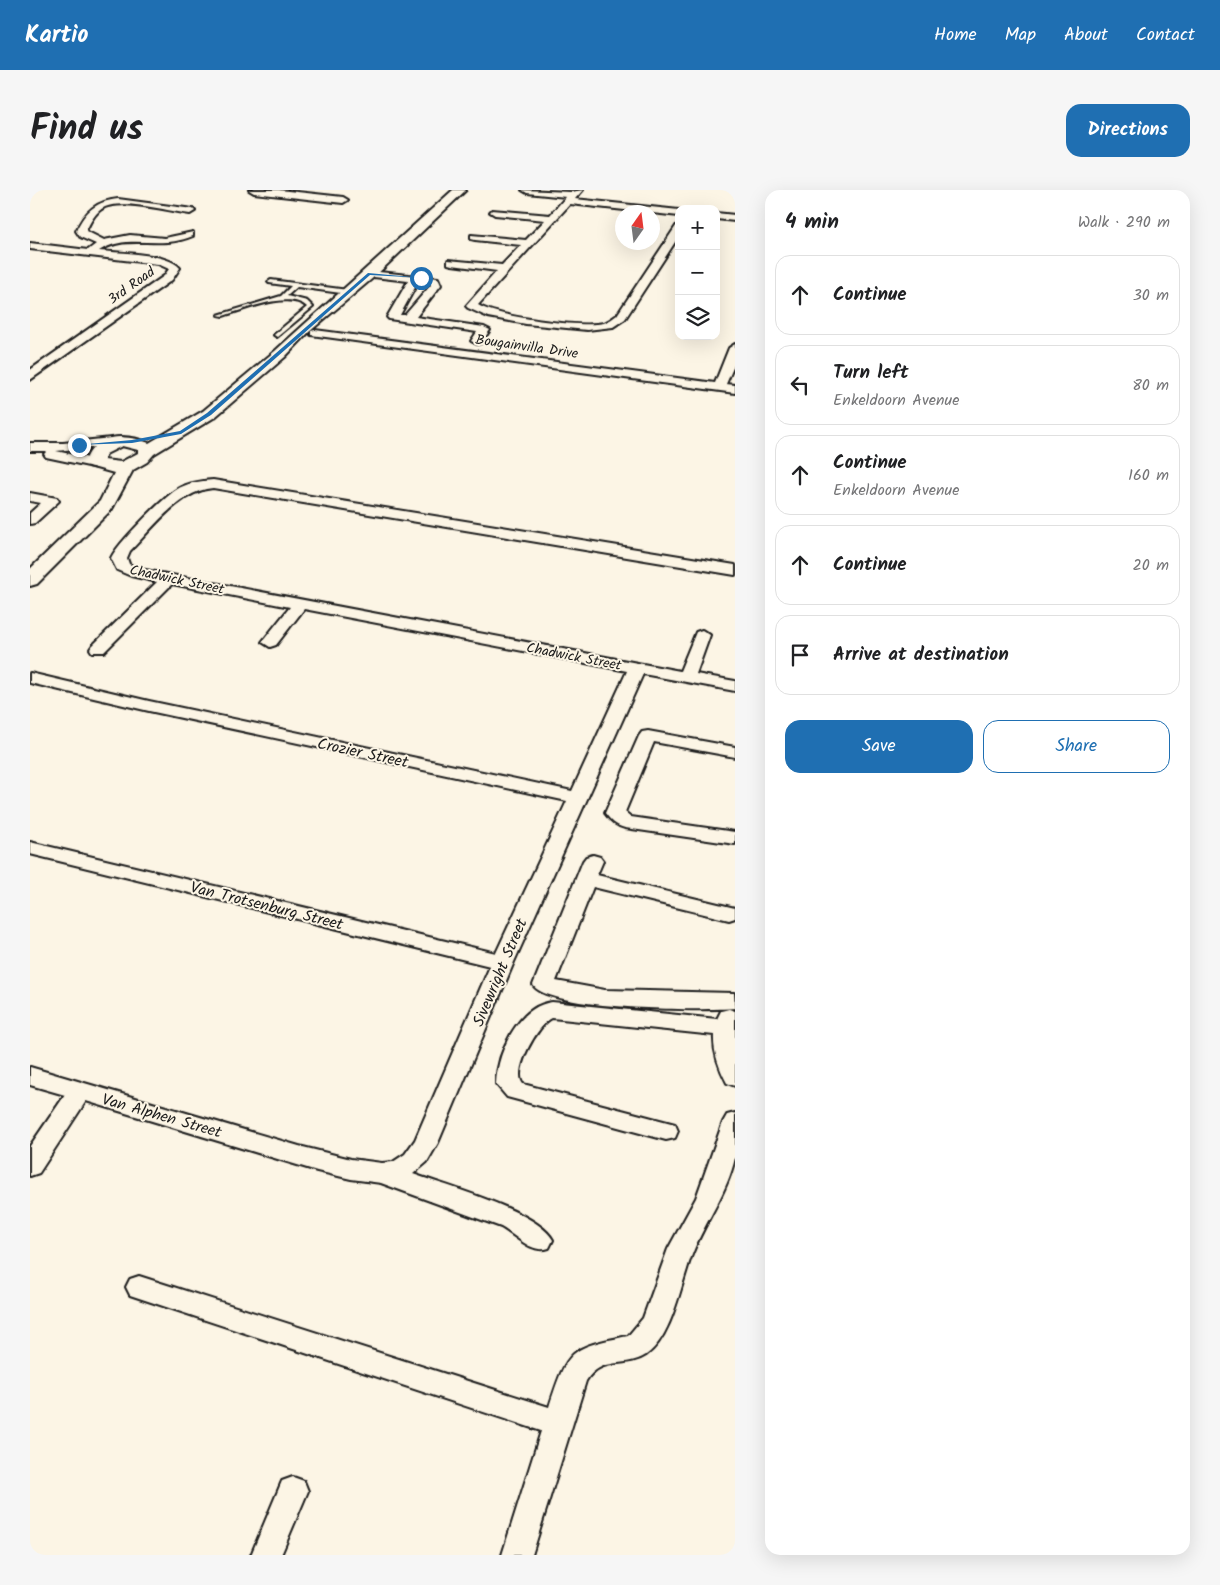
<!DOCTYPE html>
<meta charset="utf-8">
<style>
:root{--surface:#fff;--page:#f6f6f6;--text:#202124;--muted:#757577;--line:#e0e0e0;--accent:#1f6fb2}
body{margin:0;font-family:Kalam,sans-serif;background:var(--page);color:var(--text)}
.controls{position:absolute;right:15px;top:15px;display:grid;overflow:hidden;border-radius:10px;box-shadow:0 5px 20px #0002}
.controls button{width:45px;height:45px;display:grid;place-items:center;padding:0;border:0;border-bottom:1px solid var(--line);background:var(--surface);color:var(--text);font:25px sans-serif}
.compass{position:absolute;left:585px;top:15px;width:45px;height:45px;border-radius:50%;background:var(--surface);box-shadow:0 5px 20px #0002;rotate:14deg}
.stop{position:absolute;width:15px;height:15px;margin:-11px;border:4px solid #1f6fb2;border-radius:50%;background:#fff}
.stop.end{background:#1f6fb2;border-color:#fff;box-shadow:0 1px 5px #0008}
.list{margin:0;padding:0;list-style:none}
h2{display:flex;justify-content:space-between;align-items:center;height:65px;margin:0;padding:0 20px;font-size:21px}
h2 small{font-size:16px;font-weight:400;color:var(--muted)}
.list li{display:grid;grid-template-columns:32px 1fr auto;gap:15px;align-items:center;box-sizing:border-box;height:80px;margin:0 10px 10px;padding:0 10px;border:1px solid var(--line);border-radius:15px}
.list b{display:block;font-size:19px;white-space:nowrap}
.list p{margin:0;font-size:16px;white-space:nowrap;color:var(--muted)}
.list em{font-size:16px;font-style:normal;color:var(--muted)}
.actions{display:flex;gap:10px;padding:15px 20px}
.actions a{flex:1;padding:11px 0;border:1px solid var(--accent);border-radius:15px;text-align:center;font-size:18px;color:var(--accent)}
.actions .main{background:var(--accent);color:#fff}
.icon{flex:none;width:28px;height:28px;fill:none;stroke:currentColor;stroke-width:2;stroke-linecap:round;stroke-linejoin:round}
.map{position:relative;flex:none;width:705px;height:1365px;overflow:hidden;border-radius:15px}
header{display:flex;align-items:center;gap:30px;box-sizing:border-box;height:70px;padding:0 25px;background:var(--accent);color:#fff}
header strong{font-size:24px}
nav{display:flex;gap:28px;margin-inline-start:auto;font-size:18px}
.intro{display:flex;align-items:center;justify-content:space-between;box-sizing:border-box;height:120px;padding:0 30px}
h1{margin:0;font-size:35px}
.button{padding:12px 22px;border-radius:15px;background:var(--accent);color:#fff;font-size:18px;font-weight:700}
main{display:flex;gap:30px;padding:0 30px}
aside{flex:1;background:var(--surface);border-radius:15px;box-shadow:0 5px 20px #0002}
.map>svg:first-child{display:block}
</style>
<header>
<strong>Kartio</strong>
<nav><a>Home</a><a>Map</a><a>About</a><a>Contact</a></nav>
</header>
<div class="intro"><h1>Find us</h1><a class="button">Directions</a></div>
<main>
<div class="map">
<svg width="705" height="1365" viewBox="0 0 705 1365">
<rect width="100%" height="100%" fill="#fcf5e5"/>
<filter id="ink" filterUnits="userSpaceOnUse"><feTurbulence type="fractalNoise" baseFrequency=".02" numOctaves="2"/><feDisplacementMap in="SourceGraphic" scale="10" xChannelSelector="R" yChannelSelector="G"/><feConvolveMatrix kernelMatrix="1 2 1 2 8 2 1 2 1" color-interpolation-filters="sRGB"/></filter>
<g filter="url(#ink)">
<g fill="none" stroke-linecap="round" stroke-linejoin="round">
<!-- service casing -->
<g stroke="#1c1c1c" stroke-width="4">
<path id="service" d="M241 90 318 100 321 102 318 104 267 97 257 106 277 111 283 117 247 147 244 145 245 144 277 117C259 100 214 120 193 126L188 125 251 106 261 96 239 93 238 92Z"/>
</g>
<!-- minor casing -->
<g stroke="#1c1c1c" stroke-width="4">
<g id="minor">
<polygon points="219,0 249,0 313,7 318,10 313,13 224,3"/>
<path d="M492 0 541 2 553 0 545 9 649 20V26L540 14 448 115C466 127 552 138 574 133 579 131 583 128 587 125L646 36 649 35V46L595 129 583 137 557 140 496 134 458 127 438 118 436 116 467 81 422 75 418 74V70L472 75 491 55 445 50 441 49V45L496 50 515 30 465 25 460 22 462 20 520 25 536 7 497 3Z"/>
<path d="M88 9 163 19 165 21 160 24C138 21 95 9 75 17 66 21 60 32 56 41L74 50 100 45 135 48 163 42V46C127 61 100 42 69 61 89 63 138 63 150 78L142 90 0 190V180L134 86 139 79 128 74 0 59V53L58 60 66 54 50 47 46 41C55 21 67 11 88 9Z"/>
<polygon points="686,23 705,25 705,31 686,29"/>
<path d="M339 81 408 88 411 95 386 127 454 137 460 140 451 153 447 154 441 151 447 142 359 129 357 127 378 91 335 86 334 84ZM388 92 400 93 401 95 375 125H370Z"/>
<polygon points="285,140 685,193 699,158 705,154 705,173 696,194 705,195 705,203 281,145 281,141"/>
<polygon points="91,247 98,251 96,254 26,261 73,271 75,274 73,277 68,278 16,267 14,264 17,261 0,261 0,253 33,253"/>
<path d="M183 290 705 375V385L183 298C149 301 123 338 100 361L97 368 99 374 110 379 650 481 666 442 672 440 680 445 666 484 705 491V501L613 484 484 772 408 953 397 972 383 984C416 996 508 1021 523 1050L519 1058C501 1064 487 1046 471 1037L351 993 321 989 287 981 56 911 9 983 0 986V956L35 905 0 895V877L269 956 321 969 352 973 363 972 375 964 385 950 460 776 0 664V652L466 763 537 611 119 521 0 493V483L119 511 542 601 597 481 274 419 246 455 240 457 232 452 260 417 142 394 74 462H62L60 459 62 456 127 392 101 386 87 380 81 368C88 353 131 310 146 300 156 293 170 291 183 290Z"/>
<polygon points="0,303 27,308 29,311 5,333 0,334 0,323 11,313 0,311"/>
<path d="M618 541 705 557V567L624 552 595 622 601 627 705 642V654L595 638C586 636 580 630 575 623L609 546 612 542Z"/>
<path d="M563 665 570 667 573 671 567 685 705 718V728L699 730 563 697 526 791 575 800 704 803 705 818C673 821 518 820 503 795L553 671 556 667Z"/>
<path d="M522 812 687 829 691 821 699 819 705 821V896L697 893C689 878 683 862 684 845L522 828C508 834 481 882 493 894L645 934 648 941 645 948 636 950 477 907 466 894C467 863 488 816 522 812Z"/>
<path d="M705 923C705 937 705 955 705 968 697 1003 676 1030 663 1062 651 1091 643 1147 616 1165 595 1179 572 1165 556 1191L502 1365H472L511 1241 109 1108 100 1105 96 1097 100 1089 109 1086 519 1217C538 1159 539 1158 598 1146L613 1128 638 1059 666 1008 693 932 697 925Z"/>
<polygon points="263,1287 274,1291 278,1301 251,1365 221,1365 252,1291"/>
</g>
</g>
<!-- tertiary casing -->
<g stroke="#1c1c1c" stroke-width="4">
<path id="tertiary" d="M423 0H436L344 87 279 142 255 167 185 227 124 264 117 272 103 280 82 319 7 394 0 396V379L70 311 84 283 59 276 57 267C68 243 98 244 119 253L173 221 245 161ZM92 256 108 260V263L91 272 74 270 76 264Z"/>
</g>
<!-- service -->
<use href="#service" fill="#fcf5e5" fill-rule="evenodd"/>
<!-- minor -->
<use href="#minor" fill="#fcf5e5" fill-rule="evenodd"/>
<!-- tertiary -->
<use href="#tertiary" fill="#fcf5e5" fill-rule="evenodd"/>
</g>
</g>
<!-- route -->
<polygon fill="#1f6fb2" points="338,83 393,88 340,85 181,225 151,244 102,253 46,255 102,250 150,241 177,223"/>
<g text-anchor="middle" stroke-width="4" stroke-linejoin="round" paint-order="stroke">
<!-- far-street labels -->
<g font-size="14" fill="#1c1c1c" stroke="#fcf5e5">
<text transform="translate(101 95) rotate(-35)" y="5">3rd Road</text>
<text transform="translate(497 156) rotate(8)" y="5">Bougainvilla Drive</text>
<text transform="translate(147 389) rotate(12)" y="5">Chadwick Street</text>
<text transform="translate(544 466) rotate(11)" y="5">Chadwick Street</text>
</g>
<!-- street labels -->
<g font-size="16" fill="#1c1c1c" stroke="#fcf5e5">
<text transform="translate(333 562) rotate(12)" y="6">Crozier Street</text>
<text transform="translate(237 715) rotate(14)" y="6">Van Trotsenburg Street</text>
<text transform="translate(469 782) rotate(-67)" y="6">Sivewright Street</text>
<text transform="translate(132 925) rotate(16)" y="6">Van Alphen Street</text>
</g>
</g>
</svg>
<div class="controls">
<button>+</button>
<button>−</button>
<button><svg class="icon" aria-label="layers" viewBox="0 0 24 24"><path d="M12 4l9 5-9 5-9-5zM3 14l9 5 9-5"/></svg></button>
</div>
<svg class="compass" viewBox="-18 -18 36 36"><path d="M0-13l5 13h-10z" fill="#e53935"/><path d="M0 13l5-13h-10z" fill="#757577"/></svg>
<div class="stop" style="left:391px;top:88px"></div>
<div class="stop end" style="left:49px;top:255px"></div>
</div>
<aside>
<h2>4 min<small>Walk · 290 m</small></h2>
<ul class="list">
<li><svg class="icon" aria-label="ahead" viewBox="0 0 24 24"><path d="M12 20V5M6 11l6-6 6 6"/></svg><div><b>Continue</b></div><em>30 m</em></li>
<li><svg class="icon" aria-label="left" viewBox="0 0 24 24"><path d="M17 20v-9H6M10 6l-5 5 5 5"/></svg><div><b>Turn left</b><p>Enkeldoorn Avenue</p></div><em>80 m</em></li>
<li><svg class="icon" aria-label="ahead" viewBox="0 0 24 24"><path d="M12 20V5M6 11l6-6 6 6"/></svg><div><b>Continue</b><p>Enkeldoorn Avenue</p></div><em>160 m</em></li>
<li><svg class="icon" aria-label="ahead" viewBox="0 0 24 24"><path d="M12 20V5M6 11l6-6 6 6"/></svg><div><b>Continue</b></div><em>20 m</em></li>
<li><svg class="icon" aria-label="arrive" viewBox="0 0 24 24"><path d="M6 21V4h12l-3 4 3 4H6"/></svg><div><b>Arrive at destination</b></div></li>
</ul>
<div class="actions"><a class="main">Save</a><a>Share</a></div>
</aside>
</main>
